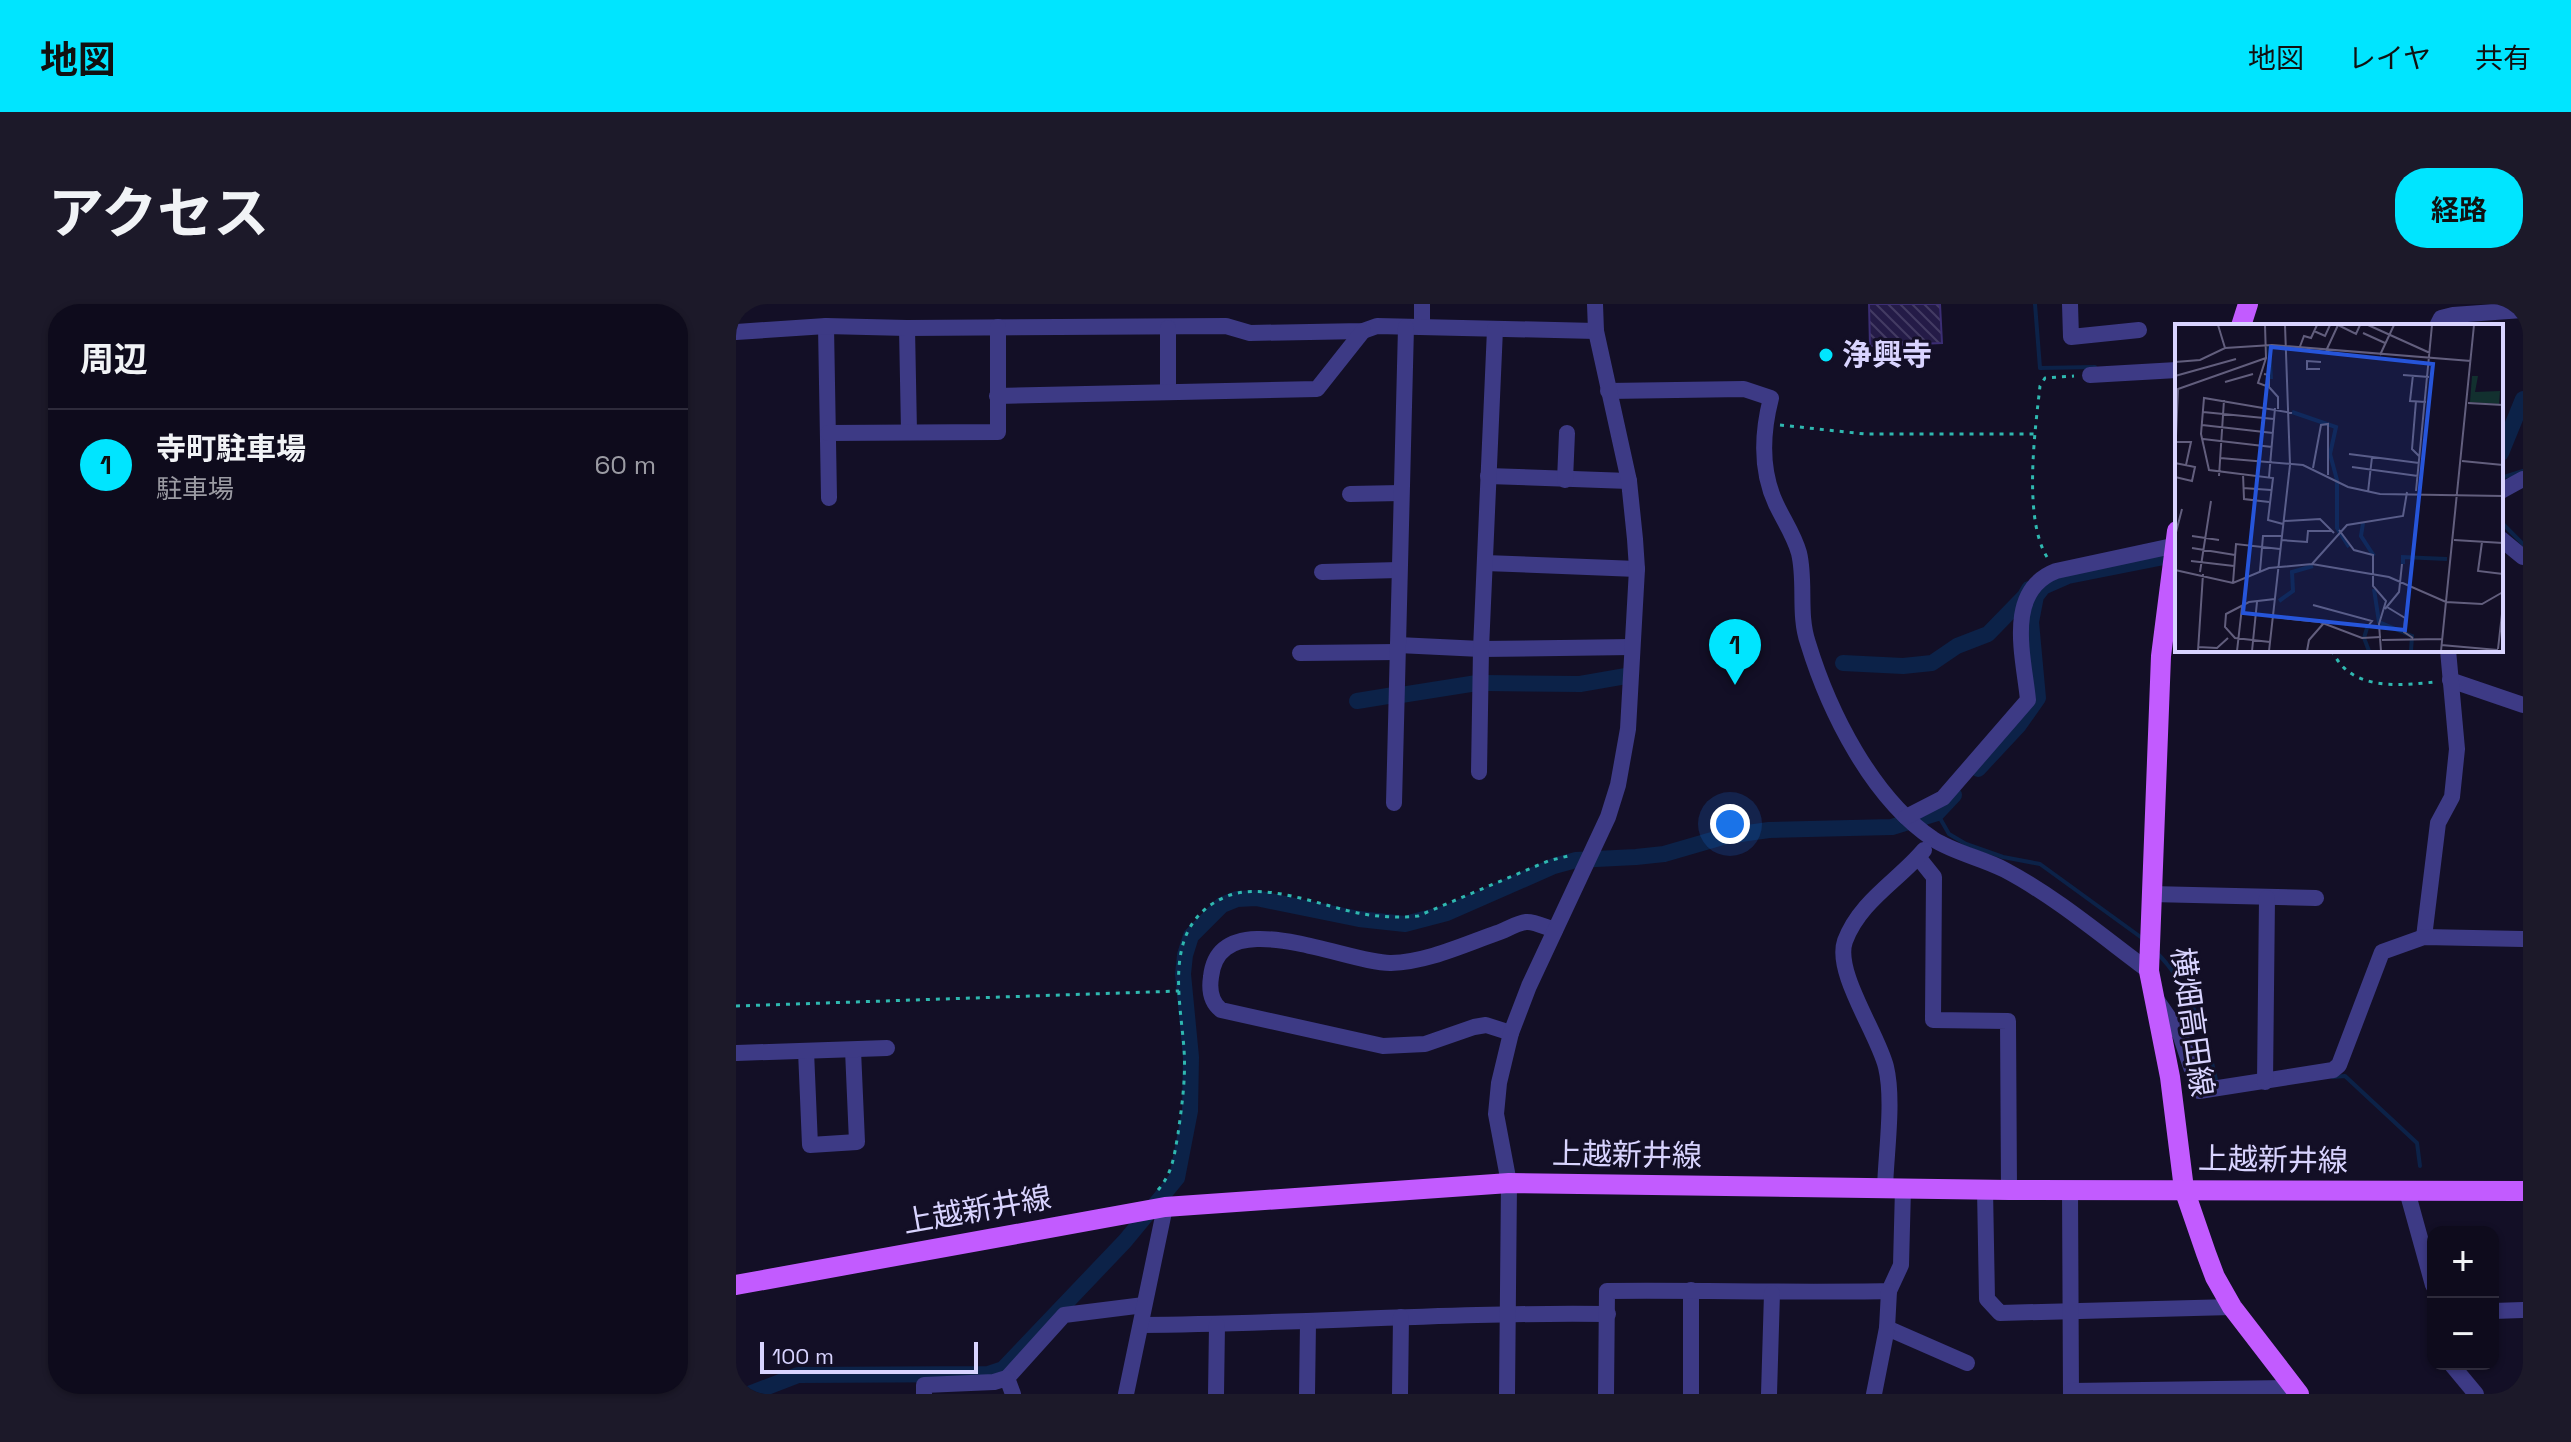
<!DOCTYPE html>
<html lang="ja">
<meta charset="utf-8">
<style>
:root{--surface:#0e0b1c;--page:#1c1929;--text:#f1f3f6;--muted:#9b9ba3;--line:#2e2b3b;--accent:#00e5ff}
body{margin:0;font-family:"Space Grotesk","Noto Sans JP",sans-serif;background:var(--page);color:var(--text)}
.controls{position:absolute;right:24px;bottom:24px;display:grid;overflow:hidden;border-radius:16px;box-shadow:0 2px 6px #0004}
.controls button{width:72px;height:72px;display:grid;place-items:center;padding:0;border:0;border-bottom:2px solid var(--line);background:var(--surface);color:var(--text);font:40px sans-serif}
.scale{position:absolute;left:24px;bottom:20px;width:218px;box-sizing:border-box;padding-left:8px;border:4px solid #d9d4ff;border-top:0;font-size:22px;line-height:28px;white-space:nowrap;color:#d9d4ff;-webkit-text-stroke:6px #130f26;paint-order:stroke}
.you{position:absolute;left:994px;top:520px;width:28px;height:28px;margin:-20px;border:6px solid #fff;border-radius:50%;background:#1a73e8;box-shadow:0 0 0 12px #1a73e833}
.badge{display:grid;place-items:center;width:52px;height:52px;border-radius:50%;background:var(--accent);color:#111;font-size:26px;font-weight:700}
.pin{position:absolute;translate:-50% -66px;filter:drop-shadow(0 2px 4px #0008)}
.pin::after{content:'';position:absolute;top:42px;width:28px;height:24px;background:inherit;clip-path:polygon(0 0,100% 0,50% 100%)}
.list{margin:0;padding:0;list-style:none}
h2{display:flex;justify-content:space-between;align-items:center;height:104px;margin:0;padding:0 32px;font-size:34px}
h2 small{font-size:26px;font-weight:400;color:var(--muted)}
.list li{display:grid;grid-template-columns:52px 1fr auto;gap:24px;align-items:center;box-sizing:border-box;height:112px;padding:0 32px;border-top:2px solid var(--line)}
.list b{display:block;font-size:30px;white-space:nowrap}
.list p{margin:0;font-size:26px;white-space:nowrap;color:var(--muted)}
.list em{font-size:26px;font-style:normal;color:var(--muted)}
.map{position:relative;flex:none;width:1787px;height:1090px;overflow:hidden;border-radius:32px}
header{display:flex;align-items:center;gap:48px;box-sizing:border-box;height:112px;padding:0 40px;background:var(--accent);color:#111}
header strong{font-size:38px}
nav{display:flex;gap:44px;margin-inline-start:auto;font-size:28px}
.intro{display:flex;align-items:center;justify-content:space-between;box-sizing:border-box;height:192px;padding:0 48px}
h1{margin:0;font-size:56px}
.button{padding:20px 36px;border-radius:32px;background:var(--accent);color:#111;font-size:28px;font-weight:700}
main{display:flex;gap:48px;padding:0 48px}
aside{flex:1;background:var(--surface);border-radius:32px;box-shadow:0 2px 6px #0004}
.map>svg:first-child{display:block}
</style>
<header>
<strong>地図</strong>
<nav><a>地図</a><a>レイヤ</a><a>共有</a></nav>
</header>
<div class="intro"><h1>アクセス</h1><a class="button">経路</a></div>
<main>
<aside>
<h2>周辺<small></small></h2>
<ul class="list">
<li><span class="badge">1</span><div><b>寺町駐車場</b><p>駐車場</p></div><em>60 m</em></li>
</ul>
</aside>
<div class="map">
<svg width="1787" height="1090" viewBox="0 0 1787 1090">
<defs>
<pattern id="building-back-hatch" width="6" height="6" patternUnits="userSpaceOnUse" patternTransform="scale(2)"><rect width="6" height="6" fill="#241b47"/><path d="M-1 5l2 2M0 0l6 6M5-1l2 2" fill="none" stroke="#433b63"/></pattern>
</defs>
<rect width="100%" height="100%" fill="#130f26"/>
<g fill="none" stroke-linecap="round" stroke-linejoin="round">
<!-- stream -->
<g stroke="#0c2248" stroke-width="4">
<polyline points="1299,0 1304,64 1359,63"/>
<polyline points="1765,174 1787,167"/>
<polyline points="1765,218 1787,240"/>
<polyline points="1201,509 1213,530 1230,540 1267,553 1304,560 1406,634"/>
<path d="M1420 648C1455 682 1471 734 1481 780"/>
<polyline points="1597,773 1609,772 1681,839 1684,862"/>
</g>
<!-- canal -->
<g stroke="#0c2248" stroke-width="16">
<polyline points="1765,149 1787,95"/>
<polyline points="1107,359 1167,362 1196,359 1221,342 1252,330 1289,292 1293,285"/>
<polyline points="750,379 844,380 890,372"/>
<polyline points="665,391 741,379"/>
<polyline points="621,397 658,391"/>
<polyline points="1242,465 1283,421 1302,394 1295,318 1300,292 1307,283 1332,272 1428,253 1441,253"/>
<polyline points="13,1090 62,1071 252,1070 267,1065 389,937 441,874 454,807 455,753 447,670 449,651 455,632 486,601 501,595 520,594 623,615 669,620 711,609 818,562 840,556 900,553 928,550 990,532 1033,526 1156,523 1201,509 1218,491"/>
</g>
</g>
<!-- building -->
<polygon fill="url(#building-back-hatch)" stroke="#3b2d73" stroke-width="2" points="1133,0 1204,0 1206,39 1134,42"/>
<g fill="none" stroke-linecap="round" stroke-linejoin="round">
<!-- path -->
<g stroke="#2fb8b0" stroke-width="3" stroke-dasharray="4 6" stroke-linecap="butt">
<polyline points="1044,121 1129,130 1298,130"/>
<path d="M1311 253C1287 214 1299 127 1304 82L1309 74 1338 72"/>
<path d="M1596 346C1613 387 1663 382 1698 378"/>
<polyline points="0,702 443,687"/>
<path d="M422 886C437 868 438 852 442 830 446 801 450 774 448 745 444 691 426 621 489 593 528 576 587 603 627 610 645 613 664 614 682 612L812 557 836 551"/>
</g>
<!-- minor -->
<g stroke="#3d3a85" stroke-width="16">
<polyline points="1334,0 1335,33 1403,26"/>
<polyline points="90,22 93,194"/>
<polyline points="1701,22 1705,14 1717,11 1787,6"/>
<polyline points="686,23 686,0"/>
<polyline points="171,24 173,128"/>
<polyline points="0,28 90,22 171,24 490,22 514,29 627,27 641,22 860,27"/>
<polyline points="1354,71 1441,66"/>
<path d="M872 87 1008 85 1035 94C1026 129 1024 166 1040 200 1048 217 1058 231 1063 249 1070 278 1062 310 1072 339 1093 408 1136 494 1197 535 1219 549 1246 554 1269 566 1320 593 1367 633 1413 667"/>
<polyline points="432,88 432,24"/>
<polyline points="261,92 581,85 627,27"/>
<polyline points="92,129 262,128 262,23"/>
<polyline points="752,172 893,177"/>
<polyline points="829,176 831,129"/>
<polyline points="1765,187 1787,175"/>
<polyline points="614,190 665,189"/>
<polyline points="1765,235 1787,253"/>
<polyline points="749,259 901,265"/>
<polyline points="586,268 663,266"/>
<polyline points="662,341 745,345 896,343"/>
<polyline points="564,349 661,348"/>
<polyline points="1714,376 1787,401"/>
<polyline points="743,468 745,345 759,25"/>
<polyline points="658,499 670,23"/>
<path d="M1170 513 1207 494 1292 396C1288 354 1268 287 1320 267L1441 241"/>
<polyline points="1182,553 1198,573 1197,716 1272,717 1273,886"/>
<polyline points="1415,590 1580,594"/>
<polyline points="1688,633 1702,519 1716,493 1721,445 1712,346"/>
<polyline points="1420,695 1444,730 1463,787 1597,766 1603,761 1646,648 1688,633 1787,635"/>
<path d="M775 729 750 721 738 723 689 740 647 742 485 706C475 698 473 686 475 673 483 596 612 660 655 659 691 658 727 641 761 629 770 626 781 619 790 618 798 617 811 624 819 626"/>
<polyline points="70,747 74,841 121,838 117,746"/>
<polyline points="0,749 151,744"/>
<polyline points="1529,778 1531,594"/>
<path d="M1149 884C1150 849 1158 796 1150 763 1142 730 1098 668 1109 637 1124 597 1162 577 1188 546"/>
<polyline points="1249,885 1251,995 1264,1009 1496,1003"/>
<polyline points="1334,886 1335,1090"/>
<polyline points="1671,887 1697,981"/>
<polyline points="955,986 955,1090"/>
<polyline points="1757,1007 1787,1006"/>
<path d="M405 1021C561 1020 716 1008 872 1010"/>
<polyline points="1151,1024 1231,1059"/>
<polyline points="1715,1060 1740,1090"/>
<polyline points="271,1074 328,1011 408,1001"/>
<polyline points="1335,1087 1559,1084"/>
<polyline points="188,1090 188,1081 258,1078 271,1074 277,1090"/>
<polyline points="390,1090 429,903"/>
<polyline points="480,1090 481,1021"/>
<polyline points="571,1090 572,1019"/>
<polyline points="664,1090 665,1013"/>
<polyline points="771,1090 773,879 760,810 763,779 775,729 793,682 872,513 882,481 892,425 901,265 899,235 893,177 860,27 859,0"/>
<path d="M870 1090 871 987C965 986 1059 989 1153 987L1165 961 1167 884"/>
<polyline points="1033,1090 1036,989"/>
<polyline points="1138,1090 1151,1024 1153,987"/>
</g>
<!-- major -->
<g stroke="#c25bff" stroke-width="20">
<polyline points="1505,22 1512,0"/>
<polyline points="1441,227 1425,352 1413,667 1434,773 1448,885 1470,949 1479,973 1496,1003 1563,1090"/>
<polyline points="0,981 429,903 773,879 1273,886 1787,887"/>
</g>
</g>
<!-- markers -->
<circle fill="#00e5ff" stroke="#130f26" stroke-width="3" cx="1090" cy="51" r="8"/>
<g text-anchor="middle" stroke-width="6" stroke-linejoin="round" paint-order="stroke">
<!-- poi labels -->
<g font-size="30" font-weight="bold" fill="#d9d4ff" stroke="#130f26" text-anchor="start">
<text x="1106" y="61">浄興寺</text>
</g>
<!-- street labels -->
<g font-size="30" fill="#d9d4ff" stroke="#130f26">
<text transform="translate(1456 718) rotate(82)" y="10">横畑高田線</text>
<text transform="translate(891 851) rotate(1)" y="10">上越新井線</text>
<text transform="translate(1537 856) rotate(1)" y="10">上越新井線</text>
<text transform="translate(241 906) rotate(-10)" y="10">上越新井線</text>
</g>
</g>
<!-- overview -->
<g transform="translate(1439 20)">
<rect width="328" height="328" fill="#130f26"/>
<path d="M297 52H303L300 68 325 67 324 80 295 78Z" fill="#12302f"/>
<path fill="none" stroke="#0c2248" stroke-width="4" d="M94 21 96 55M117 88 161 103 155 130 162 156V204L174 223M188 199 186 212 199 232M228 240V233L272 235M199 265 204 298 237 312 236 327M104 277 118 267 117 248 138 242M192 304 189 314 194 327"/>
<path fill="none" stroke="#625e7d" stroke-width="2" d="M43 1 50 24M163 1 181 10 185 1M193 1 255 29M139 7 150 12 155 1M188 9 210 19M124 25 129 12 136 14 142 1M151 27 163 1M205 31 219 1M0 38 25 36 50 24 97 21 296 37M145 45H132V37L146 38M89 50 94 51V63L83 59 91 34M228 51 254 53M238 51 235 77 251 78M0 52 61 35M50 58 78 50M94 63 103 73V85M241 77 237 125 244 132M293 79 328 81M28 88 99 95M27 101 98 109M28 115 97 123M1 118H16L11 141M174 130 244 139M45 134 128 141 173 163 205 170 328 172M0 136 3 65 91 34 90 1M287 137 328 141M0 139 20 143 17 157 0 153M177 143 243 152M138 144 146 101 153 100V151M68 150 69 175 94 178M44 152 49 76M94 153 100 84M68 164 96 166M241 167 257 1M193 168 197 133M109 197 145 195 159 209M108 200 93 196 98 154 34 146 26 110 29 74 117 89M164 206 179 226 198 231V262L211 277 204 300 206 327M0 212 7 185M17 212 44 216M106 216 132 218 133 207H157M279 216 328 219M307 218 303 247 328 250M17 224 60 231M16 237 59 242M137 240 172 201 228 192 232 168M0 246 58 259 94 244 137 240 214 253 271 278 307 280 328 268M85 247 88 212H106M25 248 36 177M72 255 75 222M58 259 61 220 105 225M0 275V327M138 281 197 297 193 302 170 300M212 283 230 294 229 308 238 314M210 285 224 268 227 240M98 293 145 298 187 314 206 313M207 316 267 315M95 318 60 314 50 303 51 290 74 278 100 275M266 321 323 326M23 323 42 324 53 314M323 325 328 281M23 327 28 250M62 327 67 283M77 327 82 278M94 327 115 141 110 1M132 327 134 316 148 300M266 327 299 1"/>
<path fill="#2655da" fill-opacity="0.15" stroke="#2655da" stroke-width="4" d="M96 23 258 40 230 306 68 289Z"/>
<rect width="328" height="328" fill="none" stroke="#d9d4ff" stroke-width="4"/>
</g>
</svg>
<div class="controls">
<button>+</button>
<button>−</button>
</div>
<div class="scale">100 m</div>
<div class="you"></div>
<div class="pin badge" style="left:999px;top:381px">1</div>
</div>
</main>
